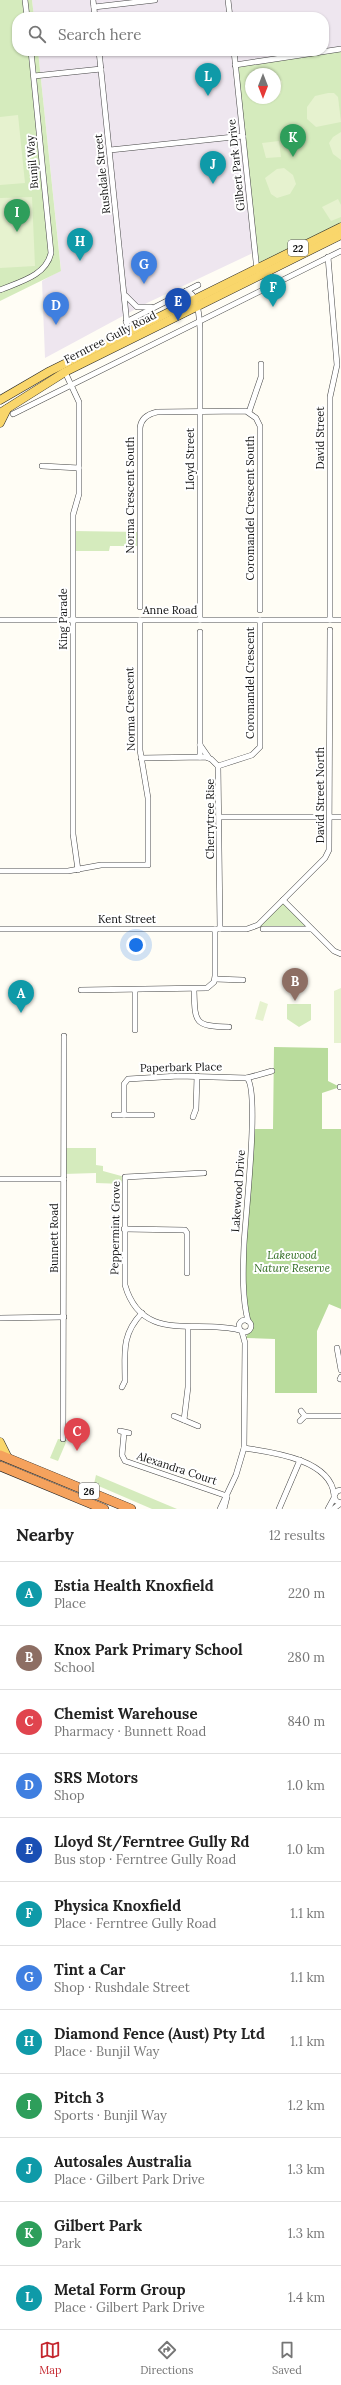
<!DOCTYPE html>
<meta charset="utf-8">
<style>
:root{--surface:#fff;--page:#f2f2f2;--text:#222;--muted:#767676;--line:#e0e0e0;--accent:#c4262e}
body{margin:0;font-family:Lora,serif;background:var(--page);color:var(--text)}
.compass{position:absolute;left:245px;top:68px;width:36px;height:36px;border-radius:50%;background:var(--surface);box-shadow:0 1px 3px #0004;rotate:180deg}
.you{position:absolute;left:136px;top:945px;width:14px;height:14px;margin:-10px;border:3px solid #fff;border-radius:50%;background:#1a73e8;box-shadow:0 0 0 6px #1a73e833}
.badge{display:grid;place-items:center;width:26px;height:26px;border-radius:50%;background:var(--accent);color:#fff;font-size:13px;font-weight:700}
.pin{position:absolute;translate:-50% -33px;filter:drop-shadow(0 1px 2px #0008)}
.pin::after{content:'';position:absolute;top:21px;width:14px;height:12px;background:inherit;clip-path:polygon(0 0,100% 0,50% 100%)}
.list{margin:0;padding:0;list-style:none}
h2{display:flex;justify-content:space-between;align-items:center;height:52px;margin:0;padding:0 16px;font-size:17px}
h2 small{font-size:13px;font-weight:400;color:var(--muted)}
.list li{display:grid;grid-template-columns:26px 1fr auto;gap:12px;align-items:center;box-sizing:border-box;height:64px;padding:0 16px;border-top:1px solid var(--line)}
.list b{display:block;font-size:15px;white-space:nowrap}
.list p{margin:0;font-size:13px;white-space:nowrap;color:var(--muted)}
.list em{font-size:13px;font-style:normal;color:var(--muted)}
.icon{flex:none;width:22px;height:22px;fill:none;stroke:currentColor;stroke-width:2;stroke-linecap:round;stroke-linejoin:round}
.map{position:relative;flex:none;width:341px;height:1509px;overflow:hidden}
.search{position:absolute;background:var(--surface);box-shadow:0 1px 3px #0004;left:12px;right:12px;top:12px;height:44px;display:flex;align-items:center;gap:10px;box-sizing:border-box;padding:0 14px;border-radius:16px;color:var(--muted);font-size:15px}
.sheet{height:820px;background:var(--surface)}
nav{display:flex;justify-content:space-around;align-items:center;box-sizing:border-box;height:56px;border-top:1px solid var(--line);background:var(--surface);font-size:11px;color:var(--muted)}
nav a{display:grid;justify-items:center;gap:2px}
nav .on{color:var(--accent)}
.map>svg:first-child{display:block}
</style>
<div class="map">
<svg width="341" height="1509" viewBox="0 0 341 1509">
<rect width="100%" height="100%" fill="#fffdf5"/>
<!-- industrial -->
<polygon fill="#eee6ef" points="32,0 341,0 341,49 235,65 255,252 147,303 45,358 42,281 61,270 38,51 324,51 324,17 34,17"/>
<!-- green -->
<g fill="#d5ebbd" fill-rule="evenodd">
<polygon points="0,0 32,0 34,17 17,17 17,51 38,51 61,271 0,301"/>
<path d="M341 49V227L256 269 235 65ZM251 74H275V98H251Z"/>
<polygon points="73,531 140,532 140,546 110,546 109,551 73,551"/>
<polygon points="283,900 311,929 263,929 258,925"/>
<polygon points="287,1004 311,1004 311,1020 299,1027 287,1019"/>
<polygon points="64,1148 96,1148 96,1165 103,1166 103,1171 125,1177 124,1184 96,1183 96,1173 64,1174"/>
<polygon points="58,1439 67,1440 58,1461 50,1458"/>
<polygon points="96,1475 177,1509 152,1509 94,1484"/>
</g>
<!-- forest -->
<polygon fill="#b9dc9c" points="274,1047 328,1048 328,1081 340,1087 322,1093 322,1129 341,1129 341,1309 329,1304 317,1331 317,1393 275,1393 275,1339 246,1338 251,1326 248,1321 244,1263 251,1129 273,1129"/>
<!-- pitch -->
<g fill="#e6f2cf">
<polygon points="275,77 282,81 281,93 272,101 262,101 259,98 275,98"/>
<polygon points="328,93 334,93 338,97 341,122 316,127 307,119 307,107 315,96"/>
<polygon points="18,115 25,183 0,185 0,117"/>
<polygon points="341,132 341,160 333,154 329,143 333,137"/>
<polygon points="279,141 281,157 266,158 262,143"/>
<polygon points="284,168 293,175 296,184 290,194 277,198 271,194 265,178 277,169"/>
<polygon points="32,197 35,266 0,268 0,198"/>
<polygon points="338,199 341,205 341,217 331,221 322,207"/>
<polygon points="341,988 341,1043 334,1043 334,991"/>
<polygon points="260,1001 268,1004 263,1021 255,1019"/>
</g>
<g fill="none" stroke-linecap="round" stroke-linejoin="round">
<!-- street casing -->
<g stroke="#444" stroke-width="6">
<g id="street">
<polyline points="25,0 27,17"/>
<polyline points="93,0 95,17"/>
<polyline points="228,0 230,17"/>
<polyline points="94,7 155,0"/>
<polyline points="99,51 128,334"/>
<polyline points="234,51 257,271"/>
<polyline points="235,65 341,49"/>
<polyline points="34,76 101,69"/>
<polyline points="110,150 243,136"/>
<polyline points="328,257 337,365 330,397 330,620"/>
<path d="M0 290C19 282 46 276 51 253L31 51"/>
<path d="M186 291C199 294 199 318 200 328V620"/>
<polyline points="126,296 137,307 151,307"/>
<polyline points="126,322 198,285"/>
<polyline points="65,372 79,402 79,494 73,515 73,834 78,870"/>
<polyline points="249,412 261,377 261,364"/>
<polyline points="13,414 341,251"/>
<polyline points="42,466 79,468"/>
<path d="M140 607V428C141 418 148 414 157 412L246 411 256 418 260 426V610"/>
<polyline points="0,620 341,620"/>
<polyline points="200,632 200,757"/>
<polyline points="200,745 209,758"/>
<polyline points="141,758 205,757 211,759 218,766 220,929"/>
<polyline points="218,766 252,755 260,747 260,620"/>
<polyline points="220,817 319,817"/>
<polyline points="330,817 341,817"/>
<polyline points="0,871 68,871 101,865 148,865 148,798 140,750 140,620"/>
<polyline points="283,900 334,951 341,954"/>
<polyline points="0,929 247,929 258,925 325,858 329,850 330,630"/>
<polyline points="263,929 311,929"/>
<polyline points="215,979 243,980"/>
<polyline points="81,990 207,988 214,982 215,976 215,929"/>
<polyline points="135,990 135,1030"/>
<path d="M194 990C195 1023 194 1026 229 1027"/>
<path d="M247 1078C260 1090 245 1220 244 1245 243 1270 242 1297 248 1321"/>
<polyline points="340,1087 341,1087"/>
<polyline points="114,1115 152,1115"/>
<polyline points="124,1115 124,1084 128,1079 179,1076 247,1078 272,1071"/>
<polyline points="193,1117 196,1109 197,1076"/>
<path d="M204 1173 125 1177V1285C142 1344 196 1319 239 1330"/>
<polyline points="0,1179 64,1179"/>
<polyline points="124,1229 185,1230 187,1233 187,1273"/>
<polyline points="0,1318 64,1317"/>
<circle cx="245" cy="1326" r="6"/>
<polyline points="337,1348 341,1370"/>
<polyline points="340,1379 341,1377"/>
<path d="M122 1387 125 1381C125 1353 121 1335 142 1313"/>
<polyline points="301,1411 305,1416"/>
<polyline points="174,1416 198,1426"/>
<polyline points="184,1420 188,1387 188,1327"/>
<polyline points="300,1421 305,1416 341,1416"/>
<polyline points="120,1431 129,1433"/>
<polyline points="124,1433 122,1455 125,1461 227,1496"/>
<polyline points="63,1439 64,1036"/>
<path d="M244 1448C270 1452 331 1459 334 1495"/>
<polyline points="341,1490 337,1491 334,1496 336,1501 341,1503"/>
<polyline points="220,1509 236,1475 244,1448 245,1343 242,1332"/>
<polyline points="224,1509 227,1497"/>
<polyline points="279,1509 300,1460"/>
<polyline points="328,1509 334,1498"/>
<polyline points="333,1509 341,1503"/>
</g>
</g>
<!-- primary casing -->
<g stroke="#222" stroke-width="9">
<g id="primary">
<polyline points="0,400 50,371 341,227"/>
<polyline points="0,413 65,372 341,235"/>
<polyline points="0,423 7,409"/>
<polyline points="0,1442 8,1458"/>
</g>
</g>
<!-- highway casing -->
<g stroke="#222" stroke-width="10">
<g id="highway">
<polyline points="0,1455 131,1509"/>
<polyline points="0,1466 104,1509"/>
</g>
</g>
<!-- street -->
<use href="#street" stroke="#fff" stroke-width="5"/>
<!-- primary -->
<use href="#primary" stroke="#f9d66b" stroke-width="8"/>
<!-- highway -->
<use href="#highway" stroke="#f5a25d" stroke-width="9"/>
</g>
<g text-anchor="middle" stroke-width="4" stroke-linejoin="round" paint-order="stroke">
<!-- shield labels -->
<g fill="#fff" stroke="#585858" stroke-width="1">
<rect x="288" y="240" width="20" height="16" rx="3"/>
<rect x="79" y="1483" width="20" height="16" rx="3"/>
</g>
<g font-size="10" font-weight="bold" fill="#111">
<text x="298" y="252">22</text>
<text x="89" y="1495">26</text>
</g>
<!-- street labels -->
<g font-size="11" fill="#111" stroke="#fff">
<text transform="translate(32 162) rotate(-95)" y="4">Bunjil Way</text>
<text transform="translate(236 165) rotate(-96)" y="4">Gilbert Park Drive</text>
<text transform="translate(102 174) rotate(-96)" y="4">Rushdale Street</text>
<text transform="translate(110 337) rotate(-27)" y="4">Ferntree Gully Road</text>
<text transform="translate(320 438) rotate(-90)" y="4">David Street</text>
<text transform="translate(190 459) rotate(-90)" y="4">Lloyd Street</text>
<text transform="translate(130 495) rotate(-90)" y="4">Norma Crescent South</text>
<text transform="translate(250 508) rotate(-90)" y="4">Coromandel Crescent South</text>
<text x="170" y="614">Anne Road</text>
<text transform="translate(63 619) rotate(-90)" y="4">King Parade</text>
<text transform="translate(250 683) rotate(-90)" y="4">Coromandel Crescent</text>
<text transform="translate(130 709) rotate(-91)" y="4">Norma Crescent</text>
<text transform="translate(320 795) rotate(-90)" y="4">David Street North</text>
<text transform="translate(210 819) rotate(-90)" y="4">Cherrytree Rise</text>
<text x="127" y="923">Kent Street</text>
<text transform="translate(181 1067) rotate(-1)" y="4">Paperbark Place</text>
<text transform="translate(238 1191) rotate(-86)" y="4">Lakewood Drive</text>
<text transform="translate(115 1228) rotate(-89)" y="4">Peppermint Grove</text>
<text transform="translate(54 1238) rotate(-90)" y="4">Bunnett Road</text>
<text transform="translate(177 1468) rotate(18)" y="4">Alexandra Court</text>
</g>
<!-- park labels -->
<g font-size="11" font-style="italic" fill="#2f6b1f" stroke="#fff">
<text x="292" y="1259">Lakewood<tspan x="292" dy="13">Nature Reserve</tspan></text>
</g>
</g>
</svg>
<svg class="compass" viewBox="-18 -18 36 36"><path d="M0-13l5 13h-10z" fill="#e53935"/><path d="M0 13l5-13h-10z" fill="#767676"/></svg>
<div class="you"></div>
<div class="pin badge" style="left:21px;top:1013px;background:#0f9aa8">A</div>
<div class="pin badge" style="left:295px;top:1001px;background:#8d6e63">B</div>
<div class="pin badge" style="left:77px;top:1451px;background:#e0444e">C</div>
<div class="pin badge" style="left:56px;top:325px;background:#3f7fe0">D</div>
<div class="pin badge" style="left:178px;top:321px;background:#1a4fb4">E</div>
<div class="pin badge" style="left:273px;top:307px;background:#0f9aa8">F</div>
<div class="pin badge" style="left:144px;top:284px;background:#3f7fe0">G</div>
<div class="pin badge" style="left:80px;top:261px;background:#0f9aa8">H</div>
<div class="pin badge" style="left:17px;top:232px;background:#2e9e5b">I</div>
<div class="pin badge" style="left:213px;top:184px;background:#0f9aa8">J</div>
<div class="pin badge" style="left:293px;top:157px;background:#2e9e5b">K</div>
<div class="pin badge" style="left:208px;top:96px;background:#0f9aa8">L</div>
<div class="search"><svg class="icon" aria-label="search" viewBox="0 0 24 24"><circle cx="10" cy="10" r="6"/><path d="M15 15l6 6"/></svg>Search here</div>
</div>
<section class="sheet">
<h2>Nearby<small>12 results</small></h2>
<ul class="list">
<li><span class="badge" style="background:#0f9aa8">A</span><div><b>Estia Health Knoxfield</b><p>Place</p></div><em>220 m</em></li>
<li><span class="badge" style="background:#8d6e63">B</span><div><b>Knox Park Primary School</b><p>School</p></div><em>280 m</em></li>
<li><span class="badge" style="background:#e0444e">C</span><div><b>Chemist Warehouse</b><p>Pharmacy · Bunnett Road</p></div><em>840 m</em></li>
<li><span class="badge" style="background:#3f7fe0">D</span><div><b>SRS Motors</b><p>Shop</p></div><em>1.0 km</em></li>
<li><span class="badge" style="background:#1a4fb4">E</span><div><b>Lloyd St/Ferntree Gully Rd</b><p>Bus stop · Ferntree Gully Road</p></div><em>1.0 km</em></li>
<li><span class="badge" style="background:#0f9aa8">F</span><div><b>Physica Knoxfield</b><p>Place · Ferntree Gully Road</p></div><em>1.1 km</em></li>
<li><span class="badge" style="background:#3f7fe0">G</span><div><b>Tint a Car</b><p>Shop · Rushdale Street</p></div><em>1.1 km</em></li>
<li><span class="badge" style="background:#0f9aa8">H</span><div><b>Diamond Fence (Aust) Pty Ltd</b><p>Place · Bunjil Way</p></div><em>1.1 km</em></li>
<li><span class="badge" style="background:#2e9e5b">I</span><div><b>Pitch 3</b><p>Sports · Bunjil Way</p></div><em>1.2 km</em></li>
<li><span class="badge" style="background:#0f9aa8">J</span><div><b>Autosales Australia</b><p>Place · Gilbert Park Drive</p></div><em>1.3 km</em></li>
<li><span class="badge" style="background:#2e9e5b">K</span><div><b>Gilbert Park</b><p>Park</p></div><em>1.3 km</em></li>
<li><span class="badge" style="background:#0f9aa8">L</span><div><b>Metal Form Group</b><p>Place · Gilbert Park Drive</p></div><em>1.4 km</em></li>
</ul>
</section>
<nav>
<a class="on"><svg class="icon" aria-label="map" viewBox="0 0 24 24"><path d="M3 6l6-2 6 2 6-2v14l-6 2-6-2-6 2zM9 4v14M15 6v14"/></svg>Map</a>
<a><svg class="icon" aria-label="directions" viewBox="0 0 24 24"><path d="M12 3l9 9-9 9-9-9zM9 14v-3h6M13 9l2 2-2 2"/></svg>Directions</a>
<a><svg class="icon" aria-label="saved" viewBox="0 0 24 24"><path d="M7 4h10v16l-5-4-5 4z"/></svg>Saved</a>
</nav>
